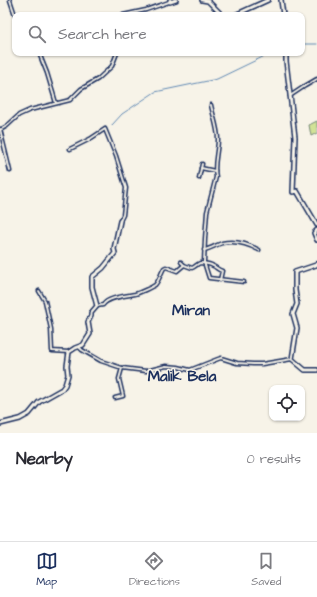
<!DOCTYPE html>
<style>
:root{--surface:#fff;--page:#f7f7f7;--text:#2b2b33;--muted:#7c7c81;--line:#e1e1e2;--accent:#1b2f5e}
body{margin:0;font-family:"Architects Daughter",sans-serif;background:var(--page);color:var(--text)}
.controls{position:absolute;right:12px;bottom:12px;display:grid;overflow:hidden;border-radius:8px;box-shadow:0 1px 3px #0004}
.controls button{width:36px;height:36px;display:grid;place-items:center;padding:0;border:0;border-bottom:1px solid var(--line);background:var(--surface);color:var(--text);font:20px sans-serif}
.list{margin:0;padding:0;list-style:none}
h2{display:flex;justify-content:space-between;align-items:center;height:52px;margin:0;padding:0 16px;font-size:17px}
h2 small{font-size:13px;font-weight:400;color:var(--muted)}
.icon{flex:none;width:22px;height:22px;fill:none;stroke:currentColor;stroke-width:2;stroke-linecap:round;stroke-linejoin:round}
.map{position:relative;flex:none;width:317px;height:433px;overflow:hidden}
.search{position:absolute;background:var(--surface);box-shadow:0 1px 3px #0004;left:12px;right:12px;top:12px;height:44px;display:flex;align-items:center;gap:10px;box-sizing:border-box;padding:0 14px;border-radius:8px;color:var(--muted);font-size:15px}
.sheet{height:108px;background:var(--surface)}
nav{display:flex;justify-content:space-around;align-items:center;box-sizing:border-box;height:56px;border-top:1px solid var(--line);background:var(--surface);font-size:11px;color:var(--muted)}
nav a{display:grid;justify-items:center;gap:2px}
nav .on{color:var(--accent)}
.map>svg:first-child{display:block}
</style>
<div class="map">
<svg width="317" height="433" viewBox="0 0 317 433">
<defs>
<pattern id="forest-crowns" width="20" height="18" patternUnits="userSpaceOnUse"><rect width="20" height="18" fill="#d1e297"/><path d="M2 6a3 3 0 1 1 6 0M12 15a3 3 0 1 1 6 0" fill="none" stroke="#b3c285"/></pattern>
</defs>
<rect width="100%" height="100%" fill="#f7f3e8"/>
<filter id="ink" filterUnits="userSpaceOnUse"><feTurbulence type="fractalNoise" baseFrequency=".025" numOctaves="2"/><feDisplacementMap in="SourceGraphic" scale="8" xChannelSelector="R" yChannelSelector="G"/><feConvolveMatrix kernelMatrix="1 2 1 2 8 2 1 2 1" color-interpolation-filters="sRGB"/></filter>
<g filter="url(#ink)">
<!-- forest -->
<polygon fill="url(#forest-crowns)" stroke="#76887a" points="317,121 317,133 311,136 309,125"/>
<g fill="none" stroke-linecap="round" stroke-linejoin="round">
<!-- stream -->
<g stroke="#6189b4" stroke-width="1">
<polyline points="302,44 317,44"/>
<polyline points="112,125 122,114 155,92 217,79 271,53"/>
</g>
<!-- minor casing -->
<g stroke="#1b2f5e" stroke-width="5">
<g id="minor">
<polyline points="10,0 15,15"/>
<polyline points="123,15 146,10 169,2"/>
<polyline points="39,53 47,73 56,103"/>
<polyline points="290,96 305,86 317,79"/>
<path d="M211 105C213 115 218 129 218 139 218 152 213 164 216 177L207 212 205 239 204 262 209 278 244 282"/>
<polyline points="0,129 10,171"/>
<polyline points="0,130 7,126 19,115 30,110 70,100 81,89 98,79 112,66 117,53"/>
<polyline points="70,149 90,139 105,129 116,156 126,188 123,215 120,221"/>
<polyline points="201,168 215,171"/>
<polyline points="199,178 202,164"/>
<path d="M204 250C210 249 216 245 222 243 235 240 248 244 259 250"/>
<path d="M181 262 184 265 192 268C195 267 197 264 200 263 203 263 211 264 213 266 216 267 218 270 222 271L220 280"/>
<polyline points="39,291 45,301 51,329 52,351 69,352"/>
<path d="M97 306 103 305C108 297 126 296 135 294 139 293 152 287 155 285 159 281 161 273 164 268L166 267 177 271 184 265"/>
<polyline points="79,347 82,350 101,361 122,368 146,371 166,366 178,367 190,370 218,359 221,358 237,363 253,364 262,364 292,359"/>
<polyline points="115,398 123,396 119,379 122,368"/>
</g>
</g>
<!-- tertiary casing -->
<g stroke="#1b2f5e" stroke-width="6">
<g id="tertiary">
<polyline points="170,0 170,2 176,0"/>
<polyline points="202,0 208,1 222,15"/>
<polyline points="281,0 283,15"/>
<polyline points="235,15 268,0"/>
<polyline points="286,53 286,61 295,137 293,192 297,191 317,225"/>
<polyline points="317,230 314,233 317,240"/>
<polyline points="317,264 316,265 295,272 295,290 297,304 293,314 297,328 292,359 305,370 317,370"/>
<polyline points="0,424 20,419 29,414 39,402 62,389 65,385 68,375 67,366 69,352 75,348 83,345 90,334 88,322 91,316 91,313 97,306 92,287 92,277 103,268 115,253 114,249 120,221"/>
</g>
</g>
<!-- minor -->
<use href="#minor" stroke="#f7f3e8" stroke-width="2"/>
<!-- tertiary -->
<use href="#tertiary" stroke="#f7f3e8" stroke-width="3"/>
</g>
</g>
<g text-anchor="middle" stroke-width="3" stroke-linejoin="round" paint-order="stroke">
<!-- quarter labels -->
<g font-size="15" font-weight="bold" fill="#1b2f5e" stroke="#f7f3e8">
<text x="191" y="315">Miran</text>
<text x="182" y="381">Malik Bela</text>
</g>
</g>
</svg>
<div class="controls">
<button><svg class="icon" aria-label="locate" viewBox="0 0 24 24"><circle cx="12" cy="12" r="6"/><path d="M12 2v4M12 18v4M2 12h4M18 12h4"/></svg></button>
</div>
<div class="search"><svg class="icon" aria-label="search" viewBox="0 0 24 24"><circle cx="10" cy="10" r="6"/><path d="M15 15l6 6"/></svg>Search here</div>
</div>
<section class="sheet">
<h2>Nearby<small>0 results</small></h2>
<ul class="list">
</ul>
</section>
<nav>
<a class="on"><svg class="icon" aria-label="map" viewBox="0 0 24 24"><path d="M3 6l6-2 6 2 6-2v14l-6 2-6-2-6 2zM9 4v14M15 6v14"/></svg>Map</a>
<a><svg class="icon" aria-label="directions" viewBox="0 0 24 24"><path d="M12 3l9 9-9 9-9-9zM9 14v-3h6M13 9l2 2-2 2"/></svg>Directions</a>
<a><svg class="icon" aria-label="saved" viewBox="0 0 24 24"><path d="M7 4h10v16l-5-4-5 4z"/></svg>Saved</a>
</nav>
